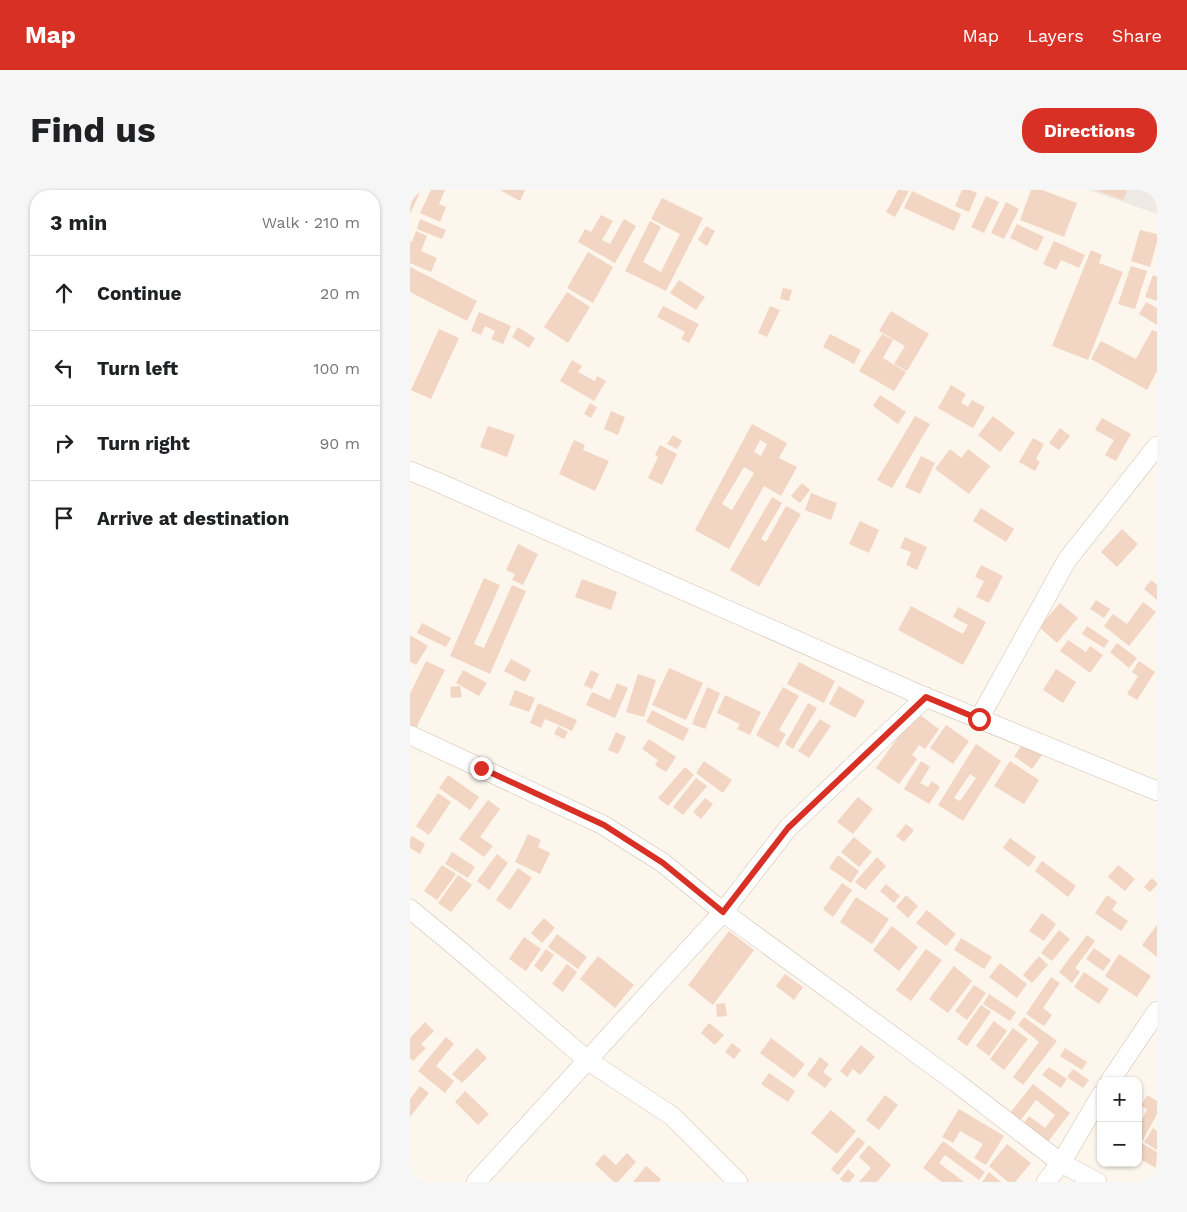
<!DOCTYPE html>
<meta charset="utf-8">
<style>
:root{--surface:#fff;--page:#f6f6f6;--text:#202124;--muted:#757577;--line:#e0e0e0;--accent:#d93025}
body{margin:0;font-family:"Work Sans",sans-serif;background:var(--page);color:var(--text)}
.controls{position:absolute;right:15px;bottom:15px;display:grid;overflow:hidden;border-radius:10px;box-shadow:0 1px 4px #0004}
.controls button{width:45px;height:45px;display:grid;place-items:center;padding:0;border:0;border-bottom:1px solid var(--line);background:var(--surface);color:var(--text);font:25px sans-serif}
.stop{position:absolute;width:15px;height:15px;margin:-11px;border:4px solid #d93025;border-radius:50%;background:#fff}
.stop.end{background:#d93025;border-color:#fff;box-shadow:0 1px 5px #0008}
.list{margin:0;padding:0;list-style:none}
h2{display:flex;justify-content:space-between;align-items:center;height:65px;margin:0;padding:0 20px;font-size:21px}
h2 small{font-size:16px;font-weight:400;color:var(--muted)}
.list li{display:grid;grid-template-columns:32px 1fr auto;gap:15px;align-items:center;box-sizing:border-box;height:75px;padding:0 20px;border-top:1px solid var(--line)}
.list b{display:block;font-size:19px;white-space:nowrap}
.list em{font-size:16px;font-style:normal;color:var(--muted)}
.icon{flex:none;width:28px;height:28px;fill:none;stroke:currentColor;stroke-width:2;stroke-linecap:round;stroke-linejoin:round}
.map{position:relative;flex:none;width:747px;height:992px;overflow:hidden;border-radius:20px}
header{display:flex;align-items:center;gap:30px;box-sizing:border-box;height:70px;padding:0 25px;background:var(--accent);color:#fff}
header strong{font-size:24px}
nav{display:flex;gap:28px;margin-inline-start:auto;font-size:18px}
.intro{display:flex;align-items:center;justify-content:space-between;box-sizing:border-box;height:120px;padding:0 30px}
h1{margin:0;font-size:35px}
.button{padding:12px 22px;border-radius:20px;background:var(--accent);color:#fff;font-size:18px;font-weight:700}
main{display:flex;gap:30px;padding:0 30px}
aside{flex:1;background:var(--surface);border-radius:20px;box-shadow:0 1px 4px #0004}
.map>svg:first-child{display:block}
</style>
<header>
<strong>Map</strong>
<nav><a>Map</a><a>Layers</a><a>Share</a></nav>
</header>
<div class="intro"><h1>Find us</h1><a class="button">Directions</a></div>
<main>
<aside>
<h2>3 min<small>Walk · 210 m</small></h2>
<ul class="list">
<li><svg class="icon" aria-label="ahead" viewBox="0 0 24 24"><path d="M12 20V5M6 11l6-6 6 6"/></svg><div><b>Continue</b></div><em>20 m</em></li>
<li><svg class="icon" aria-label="left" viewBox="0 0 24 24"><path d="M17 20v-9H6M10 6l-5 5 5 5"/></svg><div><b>Turn left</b></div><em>100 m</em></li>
<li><svg class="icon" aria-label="right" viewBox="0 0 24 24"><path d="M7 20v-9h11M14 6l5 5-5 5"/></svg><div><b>Turn right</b></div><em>90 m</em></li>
<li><svg class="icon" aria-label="arrive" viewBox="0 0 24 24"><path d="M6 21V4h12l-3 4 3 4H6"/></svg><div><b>Arrive at destination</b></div></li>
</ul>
</aside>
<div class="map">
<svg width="747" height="992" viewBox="0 0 747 992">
<rect width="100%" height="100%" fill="#fdf6ec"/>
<!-- industrial -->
<polygon fill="#efe9e4" points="679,0 747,0 747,24"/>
<!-- building -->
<g fill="#f3d5c3" fill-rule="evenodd">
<polygon points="0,0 11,0 0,24"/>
<polygon points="21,0 35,0 29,14 36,17 30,32 10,23"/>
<polygon points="90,0 115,0 110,11"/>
<polygon points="488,0 499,1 485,27 476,22"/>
<polygon points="552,0 560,0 567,3 559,22 545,16"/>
<polygon points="621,0 632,0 667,13 654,47 610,30"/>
<polygon points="686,0 717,0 713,10"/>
<polygon points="502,1 551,24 544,41 494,18"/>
<polygon points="576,6 589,12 574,43 561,37"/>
<polygon points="252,8 293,28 256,101 215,81 240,31 251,37 233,72 251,82 270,44 241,29"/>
<polygon points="596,12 609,19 594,49 581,43"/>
<polygon points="191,25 203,31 192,50 200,54 214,29 226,36 205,73 168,52 175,39 181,42"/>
<polygon points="10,29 36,40 32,49 7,39"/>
<polygon points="607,34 634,47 627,61 600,48"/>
<polygon points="296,36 305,41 297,56 288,50"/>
<polygon points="730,40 747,44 747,52 740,77 721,71"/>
<polygon points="6,41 17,46 11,61 27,68 21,82 0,73 0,51 2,52"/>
<polygon points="644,51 675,65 669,78 651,70 646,80 633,74"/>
<polygon points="681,60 692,65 689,73 713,82 678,170 642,156"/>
<polygon points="178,62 203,77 183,113 157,98"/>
<polygon points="721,76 737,81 725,119 708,114"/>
<polygon points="0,77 67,111 57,131 0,102"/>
<polygon points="743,85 747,87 747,111 735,107"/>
<polygon points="269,90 295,107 286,120 260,103"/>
<polygon points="373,98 382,100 379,111 370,109"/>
<polygon points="157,102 180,117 158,153 134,137"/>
<polygon points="736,112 747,118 747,135 729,124"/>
<polygon points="253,116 289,134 279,153 271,149 275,142 247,127"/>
<polygon points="360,116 370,120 357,147 348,143"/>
<polygon points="481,121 519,144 497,181 484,174 495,156 469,141"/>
<polygon points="69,122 101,136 93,154 81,149 85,141 75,136 71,145 61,141"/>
<polygon points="108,137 125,148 119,158 102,147"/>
<polygon points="29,139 49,148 21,209 1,200"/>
<polygon points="742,140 747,142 747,181 737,200 681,169 691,151 726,169"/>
<polygon points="420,144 451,160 444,174 413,157"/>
<polygon points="472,144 483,150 473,168 496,182 484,201 449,181"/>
<polygon points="162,170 172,176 168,182 185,191 187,186 196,191 184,211 150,191"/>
<polygon points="541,195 556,204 551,213 558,217 562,210 575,217 563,238 528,218"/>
<polygon points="470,205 496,222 488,234 463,216"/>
<polygon points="180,213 187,217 181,228 174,224"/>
<polygon points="201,221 215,227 208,245 194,239"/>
<polygon points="505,226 520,234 482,298 467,290"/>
<polygon points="583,226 605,243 590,262 568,245"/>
<polygon points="692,228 721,244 706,271 695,265 704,250 685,240"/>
<path d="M342 234 377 253 369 268 387 277 371 306 354 296 319 359 285 340ZM350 250 357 254 351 266 344 262ZM334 277 344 283 322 320 312 314Z"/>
<polygon points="78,236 105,245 97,267 70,257"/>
<polygon points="650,238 660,246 649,260 639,253"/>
<polygon points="263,245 272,251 267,259 257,254"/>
<polygon points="623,248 634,254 626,269 630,272 625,281 609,272"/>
<polygon points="164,250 175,255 173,260 199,271 185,301 149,284"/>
<polygon points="250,255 267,264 252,295 238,288 248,267 245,265"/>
<polygon points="540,259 551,268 558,259 580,276 559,304 525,279"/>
<polygon points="511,266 525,273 510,304 495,297"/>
<polygon points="392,293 400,300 390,313 381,306"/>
<polygon points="401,303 427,313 421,330 395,320"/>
<polygon points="362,307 372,313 351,349 356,352 376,316 391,324 349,397 320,380"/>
<polygon points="571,318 604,339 596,352 563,331"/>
<polygon points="450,331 469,340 459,363 439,354"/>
<polygon points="712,339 728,354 707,377 691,362"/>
<polygon points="495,347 517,357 507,380 496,375 501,362 490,358"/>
<polygon points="108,354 128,364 113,395 102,390 105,384 96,380"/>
<polygon points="571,375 593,386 579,413 566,407 574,391 565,387"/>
<polygon points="74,388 90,395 64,454 74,458 102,395 116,401 80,484 40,466"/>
<polygon points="172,389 207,402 201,420 165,407"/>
<polygon points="741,390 747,395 747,410 734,399"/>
<polygon points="686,410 700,419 694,428 680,419"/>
<polygon points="733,412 746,422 719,456 694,436 703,424 717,434"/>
<polygon points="650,413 668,428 647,453 629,437"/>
<polygon points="501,416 553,444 558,435 543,427 548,417 576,432 553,475 488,440"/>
<polygon points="12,433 41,448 36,457 7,443"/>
<polygon points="677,436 699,451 694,458 672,444"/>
<polygon points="0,445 18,456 6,475 0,472"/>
<polygon points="658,450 676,462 680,456 693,465 680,483 650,461"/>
<polygon points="707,453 727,468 719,478 700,462"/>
<polygon points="101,469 121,480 115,492 94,481"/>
<polygon points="16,471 35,480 6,538 0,535 0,504"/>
<polygon points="729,471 745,482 727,510 717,504 728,486 722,482"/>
<polygon points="389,472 425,491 414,513 377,494"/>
<polygon points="259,478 293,493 276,530 242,515"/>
<polygon points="646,479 666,492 653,513 633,500"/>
<polygon points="53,480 77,493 69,506 46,493"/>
<polygon points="181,480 189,484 182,499 174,495"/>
<polygon points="228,484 246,490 234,527 216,522"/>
<polygon points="207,493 218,498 205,528 176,515 182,502 200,510"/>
<polygon points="50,496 52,507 41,508 40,497"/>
<polygon points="429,496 455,511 445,528 419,514"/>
<polygon points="297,497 310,503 295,539 282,534"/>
<polygon points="373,497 389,506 369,540 376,544 368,558 346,545"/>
<polygon points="105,500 125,508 119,522 99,515"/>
<polygon points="315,505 351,522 340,545 327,539 330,534 307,523"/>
<polygon points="128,513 167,530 162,541 135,529 131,538 120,533"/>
<polygon points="398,513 407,518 383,559 375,554"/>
<polygon points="242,520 279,539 273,551 236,532"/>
<polygon points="506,522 529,539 515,559 509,555 502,565 507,569 489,594 466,578"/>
<polygon points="410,529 421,536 399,568 388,561"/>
<polygon points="536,535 559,551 543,574 520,558"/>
<polygon points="148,536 158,542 154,549 144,544"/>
<polygon points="206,542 216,547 208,564 198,560"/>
<polygon points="239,549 266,567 256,582 245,575 248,570 232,559"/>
<polygon points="614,552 632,565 622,579 604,566"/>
<path d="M566 554 591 571 553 631 528 615ZM560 584 566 588 550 611 544 608Z"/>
<polygon points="294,571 322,590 313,603 286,583"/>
<polygon points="511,571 520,577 510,593 518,597 522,591 530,597 519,614 494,599"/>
<polygon points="600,571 629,590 614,614 584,596"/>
<polygon points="275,577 284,585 258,616 248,608"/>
<polygon points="38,585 69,607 60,620 29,598"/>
<polygon points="286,588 297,596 273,625 263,617"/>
<polygon points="28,603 41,612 19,645 6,636"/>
<polygon points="448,607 463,619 443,644 427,632"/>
<polygon points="295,608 303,614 291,629 283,622"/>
<polygon points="78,610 90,619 70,647 83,656 74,667 49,649"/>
<polygon points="496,634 504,640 494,652 486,646"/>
<polygon points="118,644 131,650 128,657 140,663 130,684 105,672"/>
<polygon points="2,646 15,654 10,664 0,658 0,649"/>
<polygon points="444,647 462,662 449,677 431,662"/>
<polygon points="600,648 626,667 619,677 593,658"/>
<polygon points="42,662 65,677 58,688 35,674"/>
<polygon points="87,664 98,673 79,700 67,691"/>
<polygon points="428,665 449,681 441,693 419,678"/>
<polygon points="467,667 476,676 455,700 445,692"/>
<polygon points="632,671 666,696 658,707 625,681"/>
<polygon points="32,675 46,684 27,710 14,701"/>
<polygon points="708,675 725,689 715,701 698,687"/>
<polygon points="108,678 122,688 100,720 86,710"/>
<polygon points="48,685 62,695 41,722 28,713"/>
<polygon points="742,688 747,693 747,695 740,702 734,697"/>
<polygon points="432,693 442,700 423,727 413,719"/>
<polygon points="476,694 490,706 484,713 470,701"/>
<polygon points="496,705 508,716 498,728 486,717"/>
<polygon points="697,705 707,712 702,720 718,731 711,741 685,723"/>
<polygon points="446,707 479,729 462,754 430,732"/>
<polygon points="517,720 546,744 536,756 506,733"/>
<polygon points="632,723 646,734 634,751 619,741"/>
<polygon points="134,728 145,738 132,753 121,743"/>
<polygon points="747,735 747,767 732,755"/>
<polygon points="482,736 508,757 489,781 463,760"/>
<polygon points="649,740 660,749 642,771 631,763"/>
<polygon points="319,741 344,760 303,815 278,795"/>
<polygon points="147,744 177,767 168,779 138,757"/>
<polygon points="677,745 685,751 665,778 670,782 662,793 649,782"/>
<polygon points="114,747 131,759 116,781 99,769"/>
<polygon points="551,748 582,767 574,779 544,760"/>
<polygon points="684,758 701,770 693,781 676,769"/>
<polygon points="136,759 144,765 132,782 124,776"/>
<polygon points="516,759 532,770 501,811 486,800"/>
<polygon points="709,764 741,786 727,807 695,786"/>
<polygon points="188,766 224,795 205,818 170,789"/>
<polygon points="629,766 638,775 622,793 613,785"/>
<polygon points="590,773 617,794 607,808 579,787"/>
<polygon points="157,774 167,782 153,802 142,794"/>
<polygon points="544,776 562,791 538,823 519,809"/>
<polygon points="674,782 699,799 689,814 664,797"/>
<polygon points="375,784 393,797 384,810 366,796"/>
<polygon points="641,787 650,793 633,818 642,825 634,836 616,824"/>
<polygon points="564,795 576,803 557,830 545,821"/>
<polygon points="579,804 606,822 600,831 573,814"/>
<polygon points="315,813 317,826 307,827 306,814"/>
<polygon points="571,815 581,822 557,856 547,849"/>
<polygon points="614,827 647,851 613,895 603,887 629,852 608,835"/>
<polygon points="584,831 597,841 579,866 566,856"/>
<polygon points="15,832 24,841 11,854 16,858 3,871 0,868 0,848"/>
<polygon points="299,833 314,845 305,855 291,843"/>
<polygon points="603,838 618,849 594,880 580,869"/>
<polygon points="36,847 44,854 26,876 44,891 35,903 8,881"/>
<polygon points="361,848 395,874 384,888 350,863"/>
<polygon points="322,853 331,860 324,869 315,862"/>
<polygon points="451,855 465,867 450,885 443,879 437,887 430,881"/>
<polygon points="67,858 77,868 52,893 42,884"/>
<polygon points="655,858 677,872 672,880 650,866"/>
<polygon points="410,867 419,874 413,882 422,889 415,898 397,885"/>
<polygon points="639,877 657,889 651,898 632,885"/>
<polygon points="663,879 679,890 673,898 657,887"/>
<polygon points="359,883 385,901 378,912 351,894"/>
<polygon points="623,894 660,923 637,953 613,934 619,926 635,938 645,925 626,910 610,931 600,923"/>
<polygon points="10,896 19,903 0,927 0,909"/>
<polygon points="55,901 79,924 68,935 45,912"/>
<polygon points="475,905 488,915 469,940 456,930"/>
<polygon points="737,905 747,911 747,924 733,950 728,948 728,928 732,930 737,919 731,916"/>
<polygon points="549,919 594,946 576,975 564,968 573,954 550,941 543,953 532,947"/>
<polygon points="421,920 446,941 427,964 401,943"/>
<polygon points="743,938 747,941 747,960 734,952"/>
<polygon points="448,947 455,953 428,985 421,979"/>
<polygon points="533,951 575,982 569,990 535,965 529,973 554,992 532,992 513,978"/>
<polygon points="728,951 747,962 746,978 728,968"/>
<polygon points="597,954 621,973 605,992 598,992 579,976"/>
<polygon points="459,955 481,975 467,992 449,992 461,978 449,967"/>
<polygon points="217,963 226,972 208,992 204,992 185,974 194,964 206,975"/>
<polygon points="236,976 251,989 249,992 223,992"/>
<polygon points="438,979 445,985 440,992 433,992 430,989"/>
<polygon points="579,982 591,992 572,992"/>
</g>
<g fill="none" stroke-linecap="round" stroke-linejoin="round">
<!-- street casing -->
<g stroke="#d1beb0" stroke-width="20">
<g id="street">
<polyline points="0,281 25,291 508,504 747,601"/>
<polyline points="569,529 657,370 747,256"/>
<polyline points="0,545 193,635 253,673 313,722 547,893 651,973 687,992"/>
<polyline points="0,719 46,757 177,870 262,926 328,992"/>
<polyline points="700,891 747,821"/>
<polyline points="66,992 313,722 378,638 516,507"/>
<polyline points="636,992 651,973 691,905"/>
</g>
</g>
<!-- street -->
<use href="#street" stroke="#fff" stroke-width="19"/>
</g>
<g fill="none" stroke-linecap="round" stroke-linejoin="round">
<!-- route -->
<polyline stroke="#d93025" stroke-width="6" points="71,578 194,635 253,673 313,722 378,638 516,507 569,529"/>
</g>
</svg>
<div class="controls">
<button>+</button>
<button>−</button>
</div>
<div class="stop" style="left:569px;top:529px"></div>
<div class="stop end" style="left:71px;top:578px"></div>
</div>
</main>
